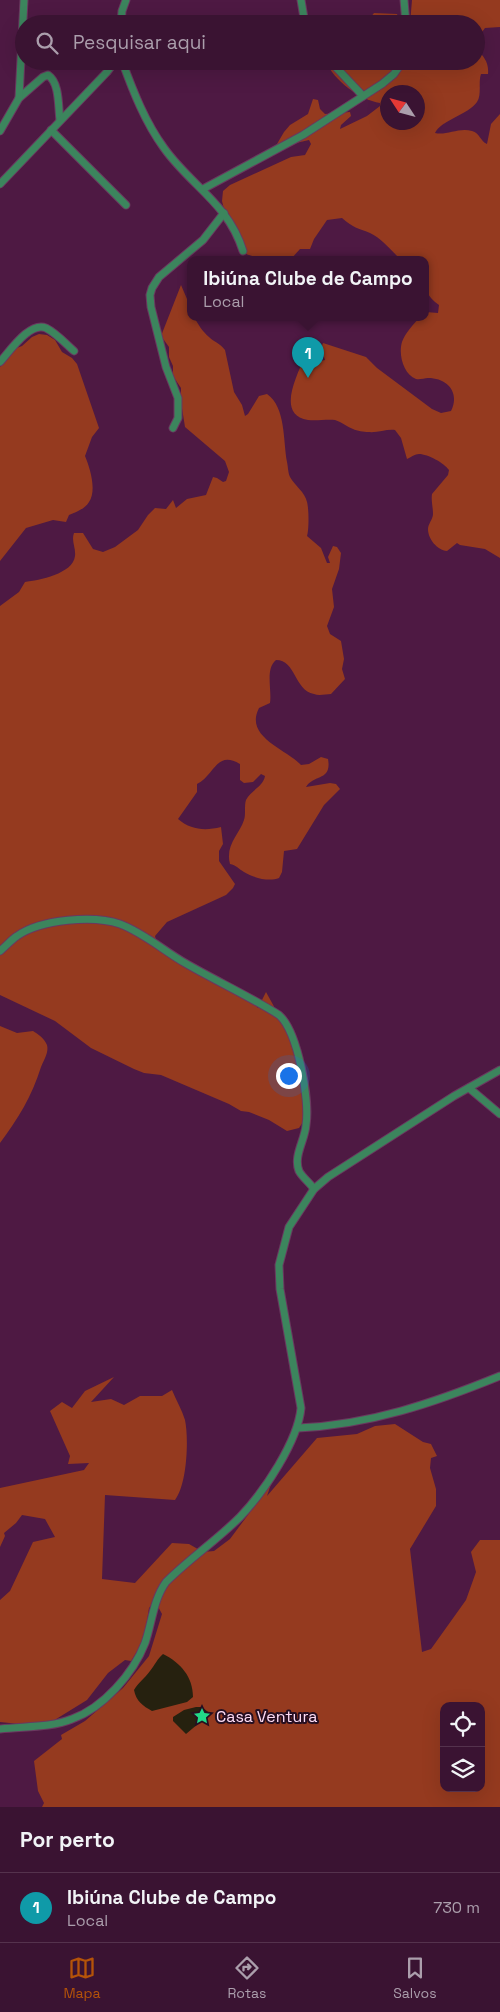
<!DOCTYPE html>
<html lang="pt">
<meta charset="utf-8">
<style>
:root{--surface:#3a1332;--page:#45203e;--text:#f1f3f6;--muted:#ab9eac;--line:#54324d;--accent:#b45309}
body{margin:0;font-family:"Space Grotesk",sans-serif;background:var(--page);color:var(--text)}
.controls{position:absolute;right:15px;bottom:15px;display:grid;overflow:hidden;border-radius:10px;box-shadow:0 5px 20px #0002}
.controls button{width:45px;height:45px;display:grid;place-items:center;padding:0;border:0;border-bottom:1px solid var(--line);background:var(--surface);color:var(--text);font:25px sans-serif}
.compass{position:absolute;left:380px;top:85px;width:45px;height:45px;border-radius:50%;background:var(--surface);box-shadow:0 5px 20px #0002;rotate:306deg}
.you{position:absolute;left:288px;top:1075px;width:18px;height:18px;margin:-12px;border:4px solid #fff;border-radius:50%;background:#1a73e8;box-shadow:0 0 0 8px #1a73e833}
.badge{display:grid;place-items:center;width:32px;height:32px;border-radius:50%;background:var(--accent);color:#fff;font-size:16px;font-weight:700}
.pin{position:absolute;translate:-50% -41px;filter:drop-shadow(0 1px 2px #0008)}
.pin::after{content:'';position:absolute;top:26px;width:18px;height:15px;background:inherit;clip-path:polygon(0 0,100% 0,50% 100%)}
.popup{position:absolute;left:187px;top:256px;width:242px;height:65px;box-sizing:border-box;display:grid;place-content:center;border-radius:10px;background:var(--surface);filter:drop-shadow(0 1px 4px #0005);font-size:16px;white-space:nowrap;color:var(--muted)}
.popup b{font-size:19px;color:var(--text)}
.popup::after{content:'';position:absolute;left:50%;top:100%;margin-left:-10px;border:10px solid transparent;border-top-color:var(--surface)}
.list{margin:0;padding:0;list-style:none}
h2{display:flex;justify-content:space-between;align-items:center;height:65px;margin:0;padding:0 20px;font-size:21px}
h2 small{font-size:16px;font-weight:400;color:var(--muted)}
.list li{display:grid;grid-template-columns:32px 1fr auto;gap:15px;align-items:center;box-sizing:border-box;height:70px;padding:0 20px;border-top:1px solid var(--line)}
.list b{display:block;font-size:19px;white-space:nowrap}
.list p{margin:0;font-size:16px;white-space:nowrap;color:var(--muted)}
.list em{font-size:16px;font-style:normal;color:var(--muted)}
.icon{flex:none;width:28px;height:28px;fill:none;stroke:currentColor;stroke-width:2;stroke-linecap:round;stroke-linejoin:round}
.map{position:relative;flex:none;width:500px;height:1807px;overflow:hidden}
.search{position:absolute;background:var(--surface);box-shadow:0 5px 20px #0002;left:15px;right:15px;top:15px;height:55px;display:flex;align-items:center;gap:12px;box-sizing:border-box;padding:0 18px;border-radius:28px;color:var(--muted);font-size:19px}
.sheet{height:135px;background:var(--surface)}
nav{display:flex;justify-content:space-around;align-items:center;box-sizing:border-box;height:70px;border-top:1px solid var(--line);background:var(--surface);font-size:14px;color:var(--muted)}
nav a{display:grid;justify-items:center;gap:2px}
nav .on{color:var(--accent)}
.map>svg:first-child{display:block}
</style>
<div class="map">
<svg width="500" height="1807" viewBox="0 0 500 1807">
<rect width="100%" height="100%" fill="#4e1943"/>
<!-- green -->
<g fill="#953a1f" fill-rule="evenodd">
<polygon points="412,0 500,0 500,27 485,28 476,40 476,24 410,24"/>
<polygon points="374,13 397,14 401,24 365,24"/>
<path d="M476 48C484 57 489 62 488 74H481C478 83 482 94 477 102 468 115 441 120 435 133 446 136 459 127 472 131 480 133 480 141 487 144L491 124 500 114V558L485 549 460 545 457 543 447 551C437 550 428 539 428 529 428 524 433 519 433 514 433 507 431 501 432 494L448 475 449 470C444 463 428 454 419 454 415 454 411 457 407 459L401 438 395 430C386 429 378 433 368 432 364 432 357 431 353 429 347 427 342 422 335 420 327 419 317 421 308 420 276 415 297 376 304 358L311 356 320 361 325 360 321 348 323 343 366 357 377 368 432 409 441 413 451 411C460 393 448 378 428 378 424 378 420 380 416 379 404 375 398 355 402 342 405 333 414 324 420 317H426V312L438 313 439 305C420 292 426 281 426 259H400C391 250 381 238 370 233 358 228 353 228 342 218L327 220 314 239 310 249H300L291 259C280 259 251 259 243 252L224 209 222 201 223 191 230 185 291 157 305 155 311 144 309 140 283 146 277 144 284 132 290 125 308 114 313 99 318 100 320 109 325 114 350 112 351 116 341 125 340 129 367 116 380 106V103C360 100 333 80 326 61H476ZM388 92H418V122H388Z"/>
<path d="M181 285 190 306V317H194C198 324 202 331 209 337 214 342 220 343 225 350L234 392 242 405 245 416 248 414 259 396 267 394C286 407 283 441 287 462 288 466 288 473 290 477 295 486 305 492 307 502 309 509 309 530 307 536L321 548 327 563H330L328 557 333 546 337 547 341 553 339 569 332 589 334 607 327 626 330 634 341 641 344 659 342 669 345 679 331 694C326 694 319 696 314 694 294 690 296 660 276 660 265 669 272 689 270 703L259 708C244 737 286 749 301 765L309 764 321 757 328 759C332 781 314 774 306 787L330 783 336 784 340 789 324 805 297 849 284 851 282 872 279 878C269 882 254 878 244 872 239 869 236 865 230 864 225 845 239 835 244 820 246 814 244 806 246 800 251 790 263 787 265 776L261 774 253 782 244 783 240 780V764C216 750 215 775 197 784V792L178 819C191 830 205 831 221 827L223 844 219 851V861L235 884 233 888 226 895 167 922 155 936 158 948 188 968 242 990 258 1008 266 992 293 1041 304 1093 305 1119 299 1128 287 1131 269 1120 249 1112 241 1111 229 1104 161 1075 144 1073 134 1069 91 1048 55 1021 0 995V606L19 592 25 582C39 580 73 574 75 556 76 548 71 541 74 533H83L93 549 103 552 115 547 138 530 148 515 155 508 166 509 173 500 176 508 187 499 206 495 213 477 217 478 223 482 226 481 229 472 225 461 185 427 181 402V388L173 376V366L169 357V347L161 336Z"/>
<path d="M39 334 47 335 55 340 62 352 72 358 77 364 99 428 92 437 85 456C90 468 97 490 89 502 85 509 76 512 69 515L66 522 53 520 26 528 0 561V367L14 349 22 346 32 337Z"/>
<path d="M0 1026 17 1033 33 1031C38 1034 44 1038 47 1045 49 1052 44 1060 41 1067 32 1096 18 1119 0 1143Z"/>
<path d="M114 1377 91 1402 111 1399 124 1405 140 1396H162L172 1390C176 1400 182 1410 185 1420 189 1439 187 1485 175 1500L105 1495 102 1579 135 1583 172 1543 189 1544 203 1552 214 1551 230 1539 271 1484 267 1496 317 1438 357 1434 375 1426 395 1424 423 1442 431 1444 437 1456 431 1458 430 1468 436 1489V1506L410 1549 422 1652 431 1649 466 1600 476 1572 471 1552 480 1540H500V1807H42L44 1803 38 1791 34 1761 62 1739 61 1735 85 1721 123 1688 149 1656 162 1614 155 1601 149 1608 144 1640 131 1661 125 1660 108 1673 87 1700 53 1721 29 1725 0 1722V1600L10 1591 33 1542 55 1537 45 1519 22 1515 16 1523 4 1533 5 1536 0 1547V1488L84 1470 89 1463 68 1464 70 1456 50 1411 62 1402 72 1408 85 1391ZM444 1706H481V1788H444Z"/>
</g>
<!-- water -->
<g fill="#26210f">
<path d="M163 1654C181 1663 193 1677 193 1697L187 1702 152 1711C143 1706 136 1701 134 1690 138 1683 145 1678 150 1671 155 1665 157 1659 163 1654Z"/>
<polygon points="196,1707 202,1707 208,1712 205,1718 186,1734 173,1721 173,1717 184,1710"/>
</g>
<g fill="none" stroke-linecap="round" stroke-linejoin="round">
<!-- minor casing -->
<g stroke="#6a385f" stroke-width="9">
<g id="minor">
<polyline points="301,0 305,24"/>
<polyline points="404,0 406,24"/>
<polyline points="121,24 122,11 126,0"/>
<path d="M122 61C133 91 145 122 164 148 191 186 228 203 243 251"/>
<polyline points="330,61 363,96"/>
<path d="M19 98 43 77 48 75C60 83 58 107 60 120"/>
<polyline points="51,130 126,205"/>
<polyline points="0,131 19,98 24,0"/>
<polyline points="0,184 107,72 115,61"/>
<polyline points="203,189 303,135 382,84 394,74 403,61"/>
<path d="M0 362C10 351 30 321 46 328 56 333 65 343 74 351"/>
<polyline points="173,428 178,418 178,398 166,367 151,307 150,295 152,288 159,277 203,240 224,213"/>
<path d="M0 951C6 946 11 940 17 936 41 919 94 915 120 924 144 933 164 951 185 963 216 981 249 996 279 1015 298 1032 310 1100 306 1125 305 1140 293 1156 299 1171 302 1177 310 1183 314 1189"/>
<polyline points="469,1088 500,1114"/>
<path d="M298 1428C369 1425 434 1403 500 1376"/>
<path d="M0 1729C23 1726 50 1728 72 1719 103 1708 133 1674 145 1643 152 1623 153 1600 166 1582 189 1559 217 1540 240 1517 264 1492 298 1441 301 1408L280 1289 279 1265 289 1227 314 1189 328 1177 454 1096 500 1070"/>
</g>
</g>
<!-- minor -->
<use href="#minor" stroke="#3c855d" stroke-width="7"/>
</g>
<!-- icons -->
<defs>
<g id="sight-bare" transform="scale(1.35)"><path d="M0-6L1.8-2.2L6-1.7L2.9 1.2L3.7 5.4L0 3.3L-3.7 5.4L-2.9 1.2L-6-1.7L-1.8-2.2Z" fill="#22d887" stroke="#260f21" stroke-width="2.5" paint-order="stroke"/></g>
</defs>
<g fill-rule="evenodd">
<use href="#sight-bare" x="202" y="1716"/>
</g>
<g text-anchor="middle" stroke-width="4" stroke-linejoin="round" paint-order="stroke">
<!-- poi labels -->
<g font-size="16" fill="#fedcf4" stroke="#260f21" text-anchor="start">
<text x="216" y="1722">Casa Ventura</text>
</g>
</g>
</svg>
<div class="controls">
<button><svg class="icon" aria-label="locate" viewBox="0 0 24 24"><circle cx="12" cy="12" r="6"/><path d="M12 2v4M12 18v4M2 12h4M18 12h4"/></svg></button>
<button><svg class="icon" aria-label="layers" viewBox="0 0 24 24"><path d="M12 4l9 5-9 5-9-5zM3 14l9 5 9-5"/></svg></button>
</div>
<svg class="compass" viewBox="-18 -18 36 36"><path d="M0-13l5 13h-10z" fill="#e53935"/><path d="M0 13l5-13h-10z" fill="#ab9eac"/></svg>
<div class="you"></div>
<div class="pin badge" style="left:308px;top:378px;background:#0f9aa8">1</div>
<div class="popup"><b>Ibiúna Clube de Campo</b>Local</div>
<div class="search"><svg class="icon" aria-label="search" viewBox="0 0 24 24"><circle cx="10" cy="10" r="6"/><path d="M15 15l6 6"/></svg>Pesquisar aqui</div>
</div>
<section class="sheet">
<h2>Por perto<small></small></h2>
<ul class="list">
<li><span class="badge" style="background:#0f9aa8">1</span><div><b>Ibiúna Clube de Campo</b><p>Local</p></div><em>730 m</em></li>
</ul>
</section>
<nav>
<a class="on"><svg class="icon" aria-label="map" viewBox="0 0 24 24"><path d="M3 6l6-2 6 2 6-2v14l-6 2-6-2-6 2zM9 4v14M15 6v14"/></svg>Mapa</a>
<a><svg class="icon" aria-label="directions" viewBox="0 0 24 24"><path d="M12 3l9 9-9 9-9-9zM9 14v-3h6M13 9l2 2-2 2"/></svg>Rotas</a>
<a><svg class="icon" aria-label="saved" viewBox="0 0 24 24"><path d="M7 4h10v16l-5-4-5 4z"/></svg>Salvos</a>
</nav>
